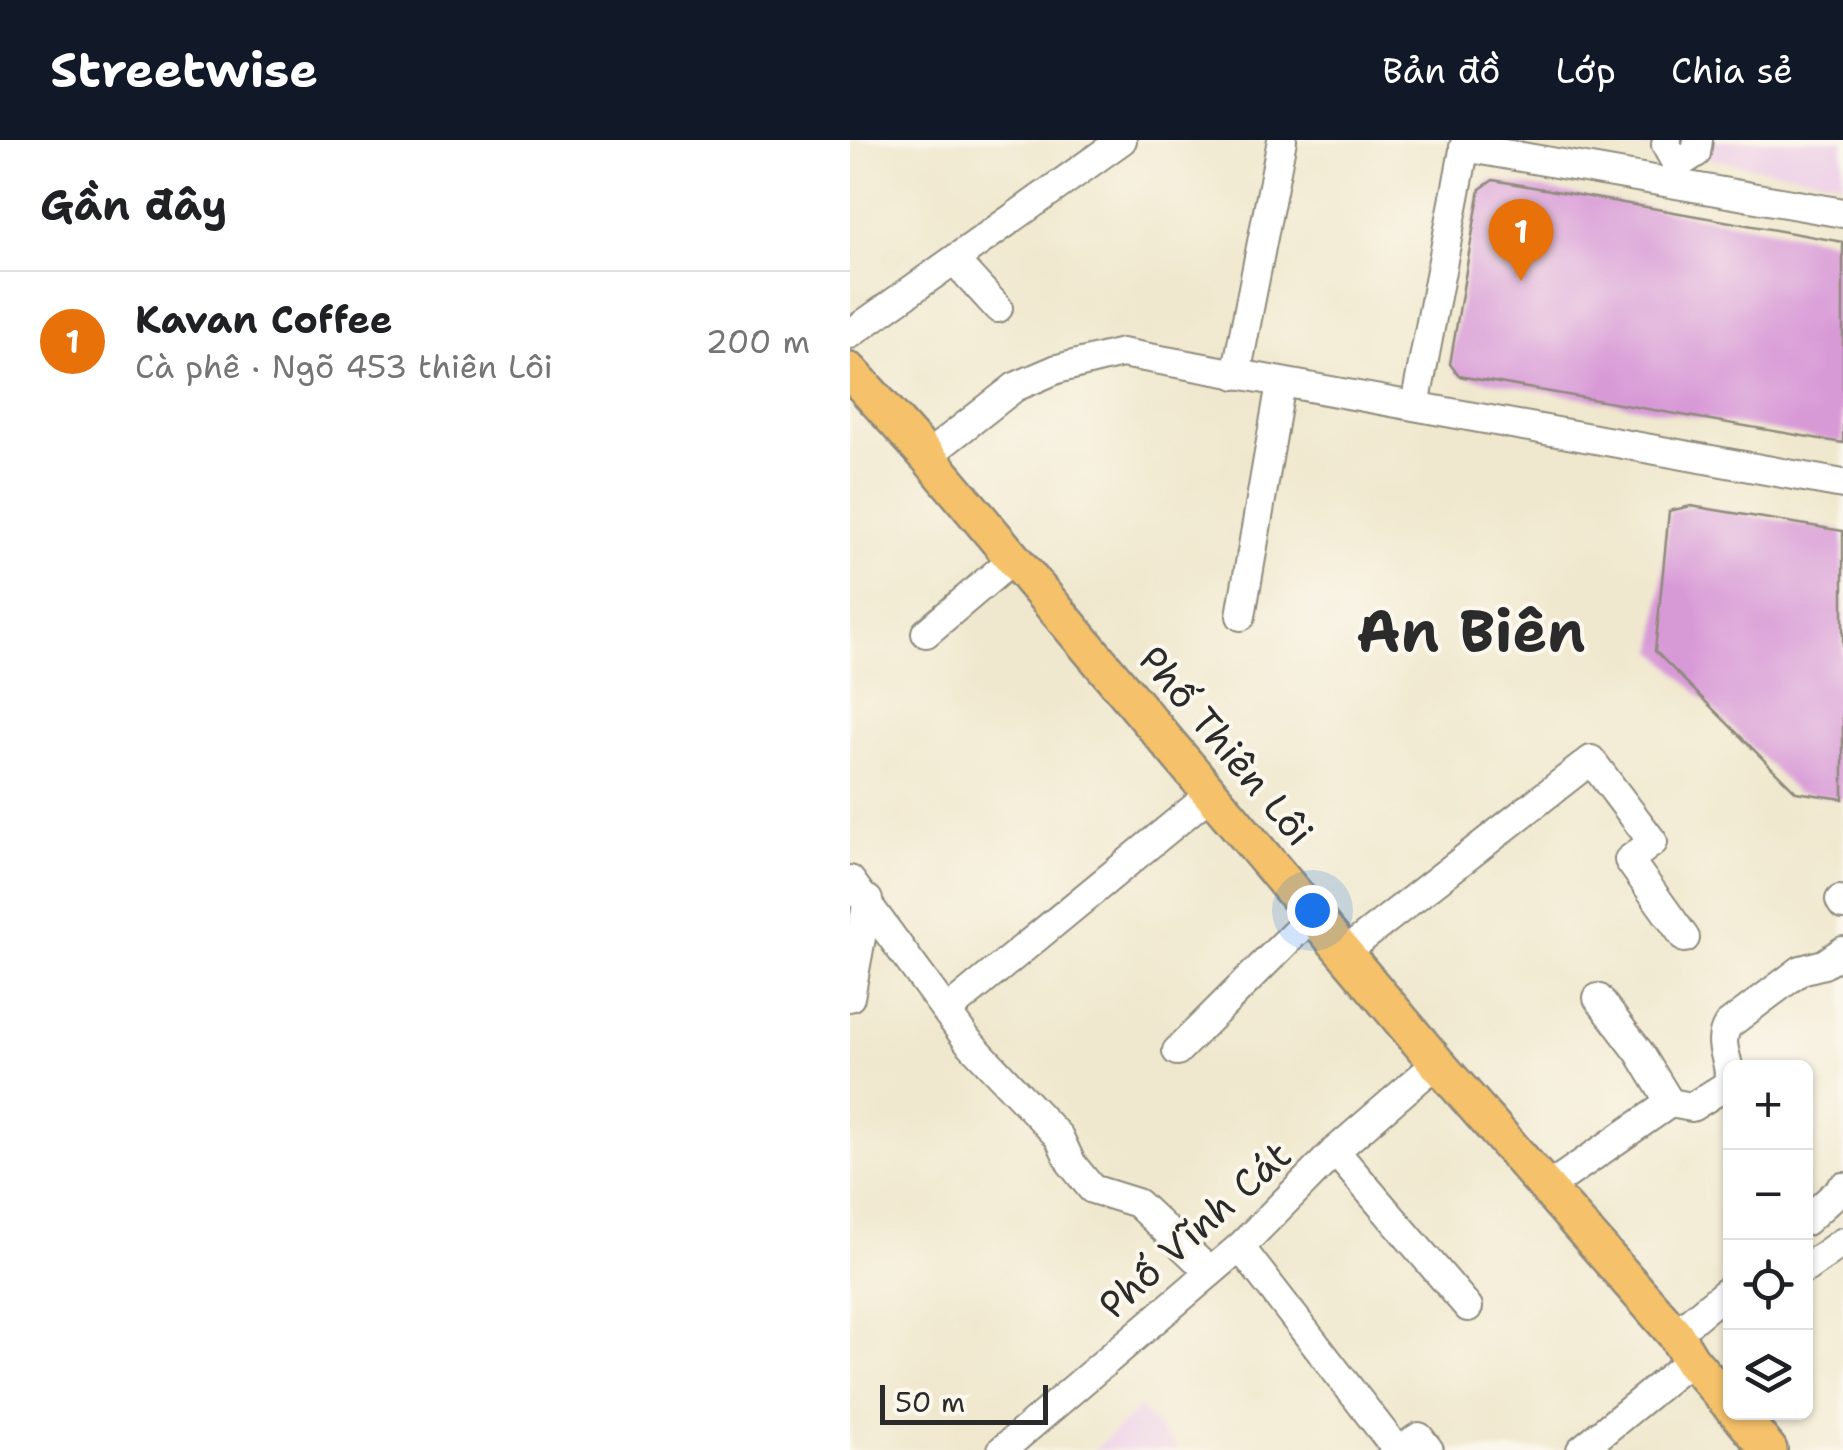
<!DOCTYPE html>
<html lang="vi">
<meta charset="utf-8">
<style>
:root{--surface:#fff;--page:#f2f2f2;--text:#202124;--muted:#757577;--line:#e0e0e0;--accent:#111827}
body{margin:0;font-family:"Shantell Sans",sans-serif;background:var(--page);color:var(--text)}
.controls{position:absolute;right:30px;bottom:30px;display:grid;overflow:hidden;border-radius:15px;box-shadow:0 2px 8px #0004}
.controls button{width:90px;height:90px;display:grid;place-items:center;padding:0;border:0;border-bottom:2px solid var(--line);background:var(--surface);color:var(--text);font:50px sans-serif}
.scale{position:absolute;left:30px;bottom:25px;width:168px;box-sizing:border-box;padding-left:10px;border:5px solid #2b2b2b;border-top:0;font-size:28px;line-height:35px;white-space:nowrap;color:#2b2b2b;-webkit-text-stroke:8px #fbf7ec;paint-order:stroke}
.you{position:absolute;left:462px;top:770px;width:35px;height:35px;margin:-25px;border:8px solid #fff;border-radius:50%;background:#1a73e8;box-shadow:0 0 0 15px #1a73e833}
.badge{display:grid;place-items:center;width:65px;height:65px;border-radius:50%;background:var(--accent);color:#fff;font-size:32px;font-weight:700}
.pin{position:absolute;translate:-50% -82px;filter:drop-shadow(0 2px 5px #0008)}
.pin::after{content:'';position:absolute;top:52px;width:35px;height:30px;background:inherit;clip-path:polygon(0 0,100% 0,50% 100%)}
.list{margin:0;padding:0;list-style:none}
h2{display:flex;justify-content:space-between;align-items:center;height:130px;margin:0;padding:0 40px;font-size:42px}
h2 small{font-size:32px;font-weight:400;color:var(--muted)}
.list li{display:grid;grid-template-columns:65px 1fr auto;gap:30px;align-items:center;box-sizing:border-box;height:140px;padding:0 40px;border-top:2px solid var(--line)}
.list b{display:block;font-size:38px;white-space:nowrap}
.list p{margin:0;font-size:32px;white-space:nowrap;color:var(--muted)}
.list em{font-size:32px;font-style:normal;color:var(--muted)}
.icon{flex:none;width:55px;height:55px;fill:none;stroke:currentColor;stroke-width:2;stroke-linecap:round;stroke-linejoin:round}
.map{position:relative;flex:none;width:993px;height:1310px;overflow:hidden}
header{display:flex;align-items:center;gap:60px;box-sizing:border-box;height:140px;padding:0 50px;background:var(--accent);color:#fff}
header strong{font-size:48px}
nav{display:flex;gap:55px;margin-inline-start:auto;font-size:35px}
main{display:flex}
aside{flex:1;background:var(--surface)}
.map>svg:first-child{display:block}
</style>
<header>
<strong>Streetwise</strong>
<nav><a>Bản đồ</a><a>Lớp</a><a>Chia sẻ</a></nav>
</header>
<main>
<aside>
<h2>Gần đây<small></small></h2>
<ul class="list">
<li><span class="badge" style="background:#e8710a">1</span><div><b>Kavan Coffee</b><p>Cà phê · Ngõ 453 thiên Lôi</p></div><em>200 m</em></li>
</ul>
</aside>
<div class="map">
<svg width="993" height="1310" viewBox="0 0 993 1310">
<rect width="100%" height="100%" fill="#fbf7ec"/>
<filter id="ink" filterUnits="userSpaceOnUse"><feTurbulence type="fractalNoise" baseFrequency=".01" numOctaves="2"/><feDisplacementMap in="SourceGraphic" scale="20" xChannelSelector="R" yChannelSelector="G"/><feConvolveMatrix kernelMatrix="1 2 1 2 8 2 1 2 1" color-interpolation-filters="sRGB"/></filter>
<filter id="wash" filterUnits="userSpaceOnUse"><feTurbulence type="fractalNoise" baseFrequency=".0048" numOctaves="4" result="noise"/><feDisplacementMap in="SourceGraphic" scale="40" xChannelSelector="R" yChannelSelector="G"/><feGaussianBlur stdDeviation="2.25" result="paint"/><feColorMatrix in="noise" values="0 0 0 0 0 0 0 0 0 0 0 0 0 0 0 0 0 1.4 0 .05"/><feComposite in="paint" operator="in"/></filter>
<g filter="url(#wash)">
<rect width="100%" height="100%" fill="#f0e8ce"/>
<!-- built -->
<g fill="#eed0e7">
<polygon points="752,0 993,0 993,42"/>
<polygon points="289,1268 329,1310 244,1310"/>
</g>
<g id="blocks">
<!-- building -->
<g fill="#d89ad7">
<polygon points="643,40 993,102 993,303 609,236 600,224 630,49"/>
<polygon points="841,366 993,391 993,659 946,652 805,511 819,371"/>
</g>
</g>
</g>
<g filter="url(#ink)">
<use href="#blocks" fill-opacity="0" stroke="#8e8a7c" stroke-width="2.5"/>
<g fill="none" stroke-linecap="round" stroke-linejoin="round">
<!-- minor casing -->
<g stroke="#8e8a7c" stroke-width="32">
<g id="minor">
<polyline points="817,0 816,5 827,25 824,43"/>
<polyline points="614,7 993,73"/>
<polyline points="827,25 846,13 848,0"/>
<polyline points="105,121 148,168"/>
<polyline points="0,194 272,0"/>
<polyline points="386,235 432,0"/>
<polyline points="565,266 616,0"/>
<polyline points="77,316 165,247 207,229 272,213 993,344"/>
<polyline points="391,476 431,243"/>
<polyline points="76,493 162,420"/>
<polyline points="0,740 118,901 209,997 221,1023 242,1049 287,1063 360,1132"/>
<polyline points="990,760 993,765"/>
<polyline points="495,812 741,620 803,702 779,720 835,798"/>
<polyline points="0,857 18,760"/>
<polyline points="748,858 789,912 820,963"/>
<polyline points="97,871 361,654"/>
<polyline points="327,911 464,774"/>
<polyline points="485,1011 618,1167"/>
<path d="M697 1048 820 963 842 967 877 945C885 923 864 907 878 885L951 830 974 824 993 811"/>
<polyline points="956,1081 993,1047"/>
<polyline points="390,1107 547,1310"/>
<polyline points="956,1128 993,1102"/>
<polyline points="825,1194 881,1148"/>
<polyline points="152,1310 390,1107 485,1011 587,923"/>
<polyline points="550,1310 569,1297 579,1310"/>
<polyline points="731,1310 841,1220"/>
</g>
</g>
<!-- major casing -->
<g stroke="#8e8a7c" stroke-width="40">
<g id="major">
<polyline points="0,231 77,316 587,923 825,1194 841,1220 881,1266"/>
<polyline points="887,1272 919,1310"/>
</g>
</g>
<!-- minor -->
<use href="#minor" stroke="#fff" stroke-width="28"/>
<!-- major -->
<use href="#major" stroke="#f5c16b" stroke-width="35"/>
</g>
</g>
<g text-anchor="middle" stroke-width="8" stroke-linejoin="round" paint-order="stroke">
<!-- street labels -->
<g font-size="38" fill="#2b2b2b" stroke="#fbf7ec">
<text transform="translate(376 606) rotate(50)" y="13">Phố Thiên Lôi</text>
<text transform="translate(345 1090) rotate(-42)" y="13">Phố Vĩnh Cát</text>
</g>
<!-- town labels -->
<g font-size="58" font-weight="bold" fill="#2b2b2b" stroke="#fbf7ec">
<text x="621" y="511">An Biên</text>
</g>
</g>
</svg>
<div class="controls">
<button>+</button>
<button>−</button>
<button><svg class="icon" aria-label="locate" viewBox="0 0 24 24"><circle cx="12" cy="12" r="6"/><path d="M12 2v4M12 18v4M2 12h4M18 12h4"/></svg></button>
<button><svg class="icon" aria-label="layers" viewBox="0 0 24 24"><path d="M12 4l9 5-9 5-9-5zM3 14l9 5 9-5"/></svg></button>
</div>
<div class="scale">50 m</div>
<div class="you"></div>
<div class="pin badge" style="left:671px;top:141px;background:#e8710a">1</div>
</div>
</main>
